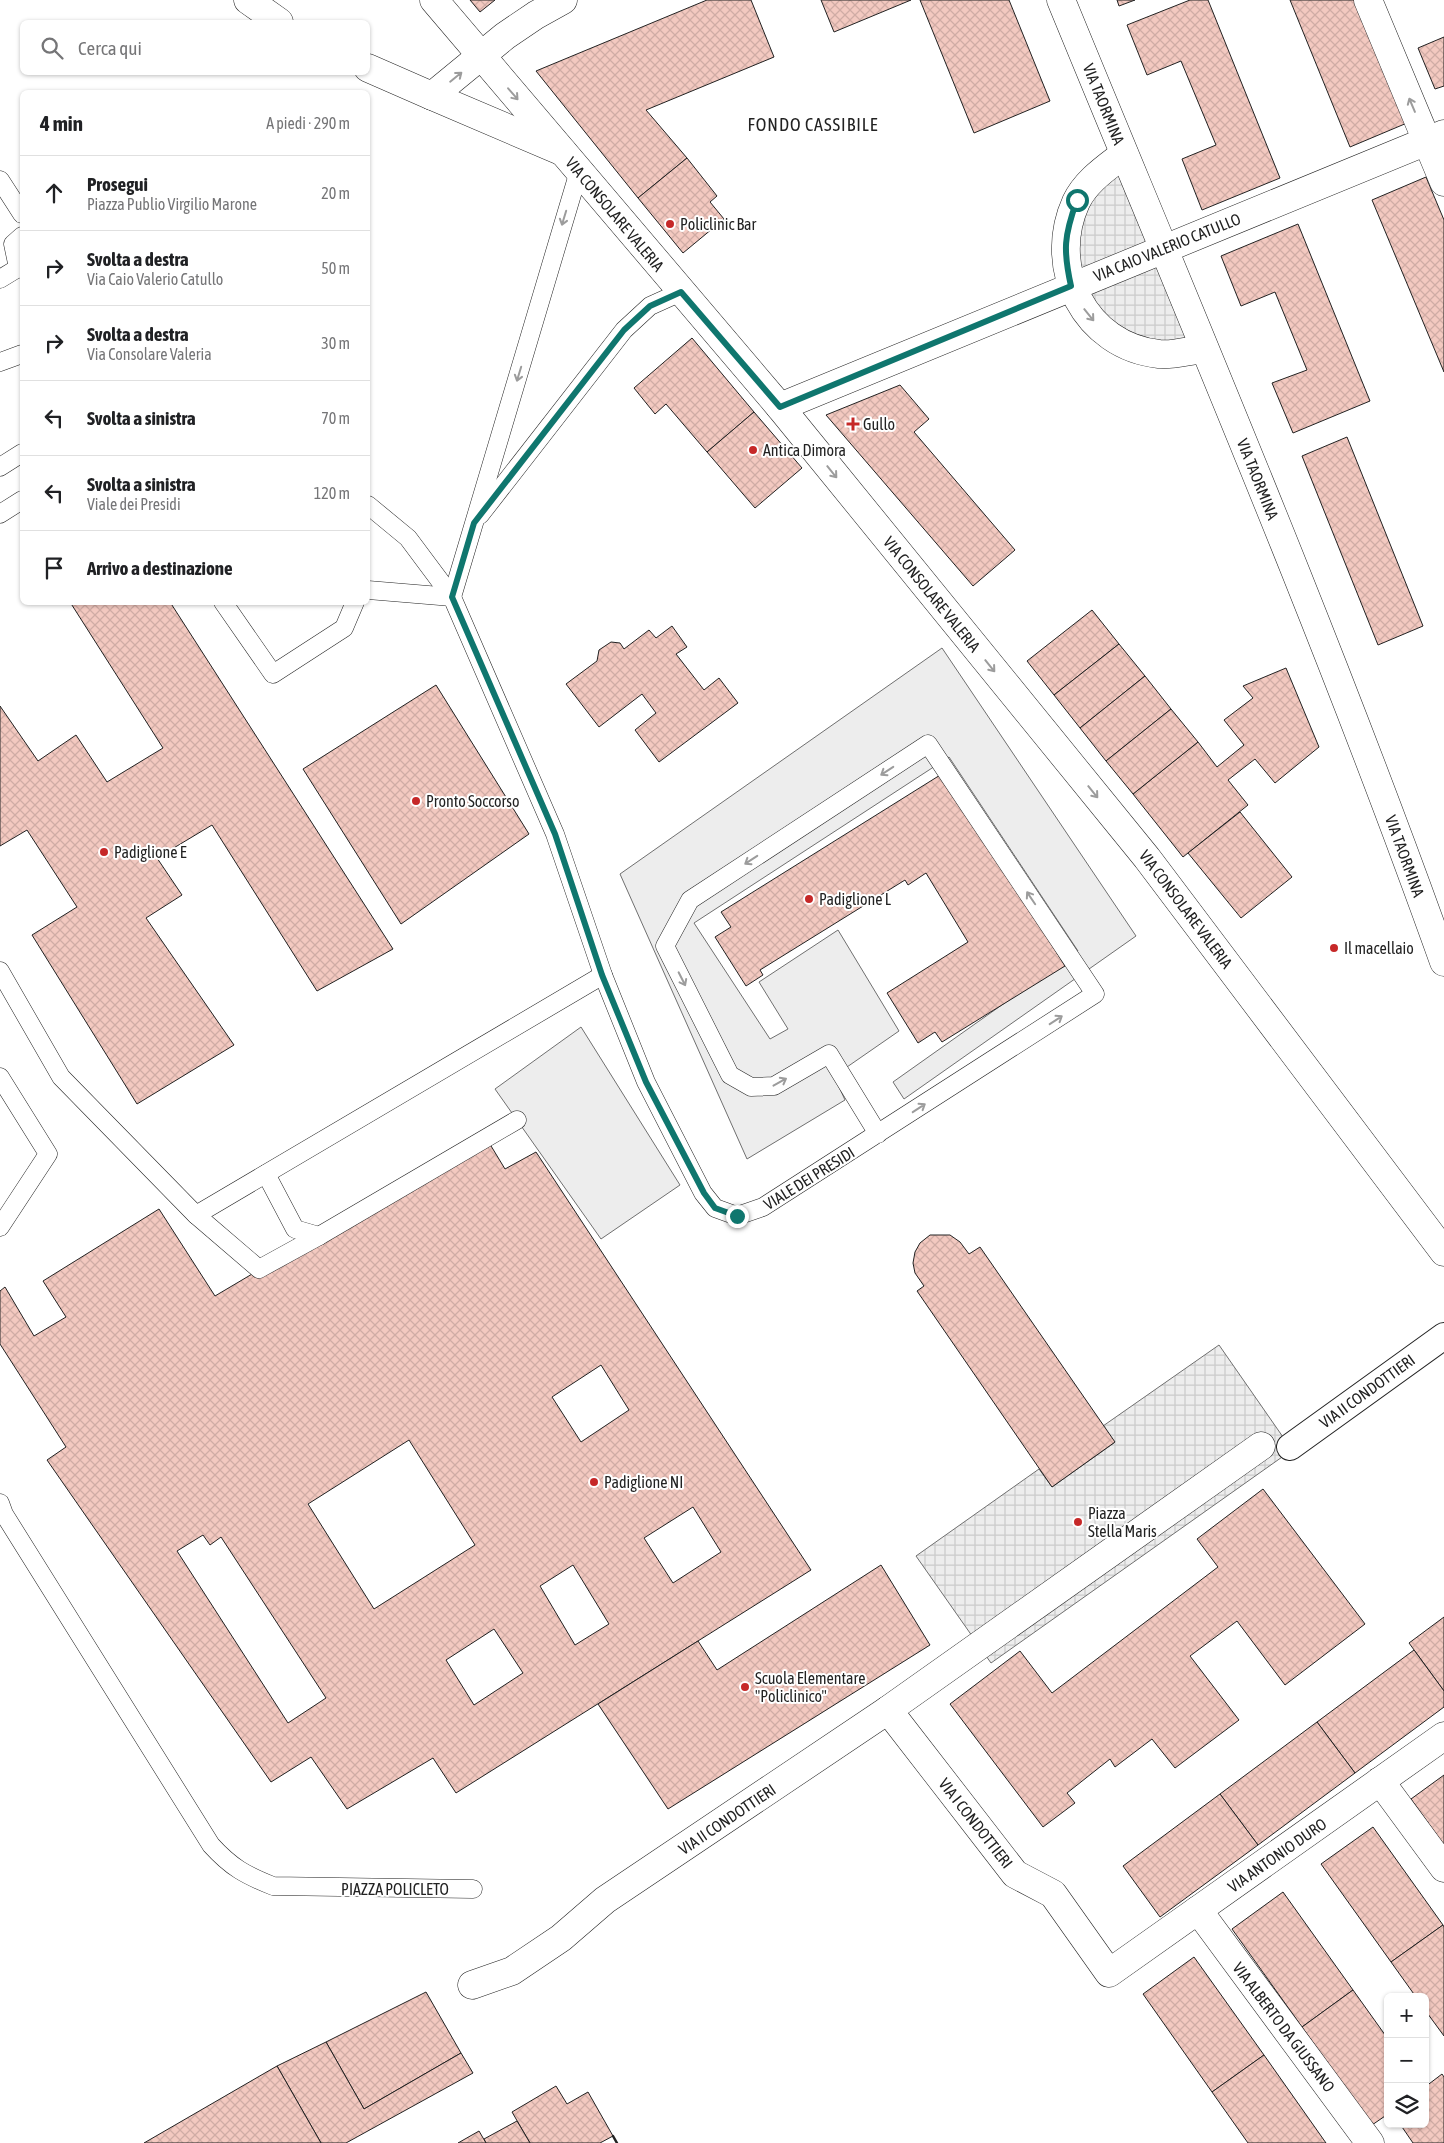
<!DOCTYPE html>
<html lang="it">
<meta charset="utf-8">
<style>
:root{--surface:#fff;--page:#f6f6f6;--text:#202124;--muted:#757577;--line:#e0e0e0}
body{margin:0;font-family:"Asap Condensed",sans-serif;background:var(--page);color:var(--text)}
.controls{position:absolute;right:15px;bottom:15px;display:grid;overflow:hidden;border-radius:8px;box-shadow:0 1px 4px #0004}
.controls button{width:45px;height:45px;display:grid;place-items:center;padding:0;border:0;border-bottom:1px solid var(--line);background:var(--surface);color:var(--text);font:25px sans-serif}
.stop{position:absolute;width:15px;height:15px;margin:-11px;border:4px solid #0f766e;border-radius:50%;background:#fff}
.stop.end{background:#0f766e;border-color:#fff;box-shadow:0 1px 5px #0008}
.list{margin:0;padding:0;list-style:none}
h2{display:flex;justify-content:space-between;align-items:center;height:65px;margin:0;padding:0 20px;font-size:21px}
h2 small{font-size:16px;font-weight:400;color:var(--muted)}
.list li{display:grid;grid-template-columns:32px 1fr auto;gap:15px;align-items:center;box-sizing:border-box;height:75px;padding:0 20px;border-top:1px solid var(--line)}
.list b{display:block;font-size:19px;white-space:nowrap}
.list p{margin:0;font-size:16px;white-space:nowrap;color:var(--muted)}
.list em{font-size:16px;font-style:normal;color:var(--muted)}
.icon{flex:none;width:28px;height:28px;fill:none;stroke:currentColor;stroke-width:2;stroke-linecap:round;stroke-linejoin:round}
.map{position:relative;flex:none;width:1444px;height:2143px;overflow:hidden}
.search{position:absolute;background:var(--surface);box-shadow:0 1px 4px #0004;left:20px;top:20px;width:350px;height:55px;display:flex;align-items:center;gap:12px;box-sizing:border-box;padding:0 18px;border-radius:8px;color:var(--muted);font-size:19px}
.panel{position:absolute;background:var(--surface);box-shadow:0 1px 4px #0004;left:20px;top:90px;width:350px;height:515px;border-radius:8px}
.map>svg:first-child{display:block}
</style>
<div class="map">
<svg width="1444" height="2143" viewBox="0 0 1444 2143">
<defs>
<pattern id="plaza-grid" width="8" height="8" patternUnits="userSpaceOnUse" patternTransform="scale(1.25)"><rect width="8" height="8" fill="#ededed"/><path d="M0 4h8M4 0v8" fill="none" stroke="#cbcbcb"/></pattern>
<pattern id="building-cross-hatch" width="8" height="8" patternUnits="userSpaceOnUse" patternTransform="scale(1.25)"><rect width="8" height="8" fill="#f3c9c0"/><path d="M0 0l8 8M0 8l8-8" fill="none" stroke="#d0aca5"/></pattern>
</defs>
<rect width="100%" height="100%" fill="#fff"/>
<!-- parking -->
<g fill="#ededed" stroke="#6f6f6f">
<polygon points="942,648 1136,936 904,1099 893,1082 1078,951 949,757 694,923 770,1039 788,1029 759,982 838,930 899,1031 834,1076 845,1100 747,1159 620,874"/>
<polygon points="581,1027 680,1185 601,1239 495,1089"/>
</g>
<!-- plaza -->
<g fill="url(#plaza-grid)" stroke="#6f6f6f">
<polygon points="1124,154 1204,349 1104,331 1067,227"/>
<polygon points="1219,1345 1292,1450 991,1663 916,1556 1039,1469 1052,1487 1114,1443 1103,1426"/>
</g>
<!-- building -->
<g fill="url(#building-cross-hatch)" stroke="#222" fill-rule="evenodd">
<polygon points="470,0 495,0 480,12"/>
<polygon points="707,0 751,0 774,57 646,110 687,158 638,198 536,71"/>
<polygon points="821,0 911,0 834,32"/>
<polygon points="920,0 1009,0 1050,101 974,133"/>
<polygon points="1117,0 1135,0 1119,6"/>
<polygon points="1190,0 1208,0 1280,178 1202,210 1182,159 1216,145 1181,61 1147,75 1127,25"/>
<polygon points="1290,0 1356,0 1407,123 1350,147"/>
<polygon points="1444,37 1444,86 1435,89 1418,48"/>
<polygon points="687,158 717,196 710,202 724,219 683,253 638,198"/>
<polygon points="1426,177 1444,220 1444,372 1372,200"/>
<polygon points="1298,224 1370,401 1293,433 1272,383 1307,370 1275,292 1241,306 1221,256"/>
<polygon points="692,338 754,412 707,452 666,404 655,414 634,388"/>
<polygon points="900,385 929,419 914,432 1015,550 973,586 826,415"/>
<polygon points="754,412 802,468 755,508 707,452"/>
<polygon points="1347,437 1423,626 1378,645 1302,456"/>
<polygon points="70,602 170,602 393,949 317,991 212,825 157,858 182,895 146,918 234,1045 137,1104 32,935 77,907 27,830 0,846 0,706 38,761 76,735 107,782 163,748"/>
<polygon points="1092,610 1119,644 1054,695 1027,661"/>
<polygon points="672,626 687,647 676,654 704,690 719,678 738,703 659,762 635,730 656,713 642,694 599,727 566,684 597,661 599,650 611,642 620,643 624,649 649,630 656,638"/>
<polygon points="1119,644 1145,676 1080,728 1054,695"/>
<polygon points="1286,668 1319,747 1275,783 1255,759 1228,780 1248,805 1183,857 1133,794 1198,742 1217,767 1244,745 1224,720 1253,698 1243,686"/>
<polygon points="1145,676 1171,709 1106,761 1080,728"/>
<polygon points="436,685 529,834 401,924 303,769"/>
<polygon points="1171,709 1198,742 1133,794 1106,761"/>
<polygon points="945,772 1065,966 942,1042 935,1032 918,1043 887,993 968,942 926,873 908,885 905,880 760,970 763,975 746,986 715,937 731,927 721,912"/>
<polygon points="1240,812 1292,877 1241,918 1188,853"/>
<path d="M485 1136 505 1169 536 1152 811 1570 456 1793 433 1758 347 1809 311 1757 271 1782 47 1460 66 1447 0 1344V1291L5 1287 34 1336 66 1317 43 1281 159 1209 215 1296ZM601 1365 629 1410 581 1442 552 1397ZM409 1440 475 1545 374 1609 308 1504ZM693 1507 721 1552 673 1583 644 1538ZM203 1535 210 1545 221 1537 326 1698 288 1723 177 1551ZM573 1565 609 1624 575 1645 540 1586ZM494 1629 523 1673 474 1705 446 1660Z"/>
<polygon points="930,1235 950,1235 960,1242 969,1254 980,1247 1115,1442 1052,1487 917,1291 924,1286 915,1273 913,1263 915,1252 920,1243"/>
<polygon points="1263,1489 1365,1624 1285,1685 1237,1621 1190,1656 1239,1720 1175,1768 1152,1739 1115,1767 1110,1759 1067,1793 1075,1803 1043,1827 950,1704 1020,1651 1052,1693 1218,1567 1197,1539"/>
<polygon points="881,1565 930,1645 668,1809 598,1704 698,1641 717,1670"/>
<polygon points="1444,1617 1444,1691 1409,1643"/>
<polygon points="1414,1650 1444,1691 1444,1707 1355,1773 1317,1722"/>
<polygon points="1317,1722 1355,1773 1258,1845 1220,1794"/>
<polygon points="1444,1775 1444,1845 1411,1799"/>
<polygon points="1220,1794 1258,1845 1160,1917 1123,1866"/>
<polygon points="1373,1827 1443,1925 1391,1962 1321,1864"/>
<polygon points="1283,1892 1353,1990 1302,2027 1232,1929"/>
<polygon points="1443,1925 1444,1927 1444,2036 1425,2010 1425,1997 1416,1997 1391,1962"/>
<polygon points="1194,1957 1264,2055 1212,2092 1143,1994"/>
<polygon points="1353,1990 1388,2039 1388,2114 1372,2125 1302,2027"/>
<polygon points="426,1992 461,2053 364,2109 326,2042"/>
<polygon points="326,2042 364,2109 461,2053 473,2073 346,2143 321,2143 277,2066"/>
<polygon points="1264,2055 1326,2143 1248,2143 1212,2092"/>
<polygon points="277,2066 321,2143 144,2143"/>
<polygon points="1442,2074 1444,2077 1444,2143 1413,2143 1400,2124 1425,2124 1425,2087"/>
<polygon points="556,2086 567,2104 588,2092 613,2136 600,2143 530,2143 512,2112"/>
<polygon points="517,2121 530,2143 486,2143 484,2139"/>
<polygon points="479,2131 486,2143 458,2143"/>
</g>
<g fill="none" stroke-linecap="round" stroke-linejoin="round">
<!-- service casing -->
<g stroke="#222" stroke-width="19">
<g id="service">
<polyline points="0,180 22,214"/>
<polyline points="22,236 13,244 18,268 22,269"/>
<polyline points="0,279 18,268"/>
<polyline points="0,362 22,354"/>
<polyline points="0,467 22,453"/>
<polyline points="368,505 408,538 452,597 555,834 603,975 646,1082 703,1193 715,1208 737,1216 763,1207 1095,994 928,744 690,900 665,946 730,1075 751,1087 774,1086 829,1054 878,1134"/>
<polyline points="0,514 22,500"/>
<polyline points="480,515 624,330 650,306 681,292"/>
<polyline points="368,590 452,597"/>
<polyline points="452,597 579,171"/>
<polyline points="223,602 273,674 344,628 355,602"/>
<polyline points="0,971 61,1077 196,1215 603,975"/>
<polyline points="0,1077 48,1154 0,1227"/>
<polyline points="266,1174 295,1229 319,1236 517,1120"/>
<polyline points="196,1215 259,1269 319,1236"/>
<path d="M0 1503 4 1514 211 1845C231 1867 245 1875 273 1886L473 1889"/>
</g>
</g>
<!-- pedestrian casing -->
<g stroke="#222" stroke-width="28">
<polyline id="pedestrian" points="1290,1447 1444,1336"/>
</g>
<!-- minor casing -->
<g stroke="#222" stroke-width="29">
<g id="minor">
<polyline points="248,0 279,22"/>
<polyline points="1368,0 1444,182"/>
<polyline points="368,68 432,96 505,36 536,15 563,0"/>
<polyline points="432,96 563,152"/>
<path d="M1124 154C1106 168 1086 181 1076 202 1046 268 1085 346 1159 354 1173 356 1190 350 1204 349"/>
<polyline points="780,407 1444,134"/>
<polyline points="888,1710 1015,1874 1053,1894 1109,1973 1444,1736"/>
<polyline points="1380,1781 1444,1868"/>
<polyline points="1198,1910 1370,2143"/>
<polyline points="472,1985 512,1971 561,1938 605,1900 888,1710 1261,1446"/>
</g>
</g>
<!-- secondary casing -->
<g stroke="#222" stroke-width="29">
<polyline id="secondary" points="434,0 780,407 1147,858 1444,1252"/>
</g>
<!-- primary casing -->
<g stroke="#222" stroke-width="29">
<path id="primary" d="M1061 0C1192 319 1328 637 1444 962"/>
</g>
<!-- service -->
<use href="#service" stroke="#fff" stroke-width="18"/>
<!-- pedestrian -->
<use href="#pedestrian" stroke="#fff" stroke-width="26"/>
<!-- minor -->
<use href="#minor" stroke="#fff" stroke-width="28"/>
<!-- secondary -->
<use href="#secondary" stroke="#fff" stroke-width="28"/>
<!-- primary -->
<use href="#primary" stroke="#fff" stroke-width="28"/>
<!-- wall -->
<polyline stroke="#222" stroke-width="2.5" points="613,2136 617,2143"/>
</g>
<!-- one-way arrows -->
<defs><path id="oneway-shaft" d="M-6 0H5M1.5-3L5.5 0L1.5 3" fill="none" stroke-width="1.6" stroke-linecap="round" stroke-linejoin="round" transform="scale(1.25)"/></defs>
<g stroke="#9c9c9c">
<use href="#oneway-shaft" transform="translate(456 77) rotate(-39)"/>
<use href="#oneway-shaft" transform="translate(513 94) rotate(49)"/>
<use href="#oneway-shaft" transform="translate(1412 105) rotate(-113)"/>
<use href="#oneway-shaft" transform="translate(564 218) rotate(107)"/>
<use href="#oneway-shaft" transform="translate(1089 315) rotate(51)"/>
<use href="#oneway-shaft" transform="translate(519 374) rotate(107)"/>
<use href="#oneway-shaft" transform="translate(832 472) rotate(51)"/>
<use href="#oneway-shaft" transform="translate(990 666) rotate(51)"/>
<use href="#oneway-shaft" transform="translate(887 771) rotate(147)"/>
<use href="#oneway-shaft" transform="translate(1093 792) rotate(51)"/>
<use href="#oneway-shaft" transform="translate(751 860) rotate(147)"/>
<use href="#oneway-shaft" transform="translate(1031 898) rotate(-124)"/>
<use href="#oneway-shaft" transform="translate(682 979) rotate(63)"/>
<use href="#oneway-shaft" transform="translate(1056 1020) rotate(-33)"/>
<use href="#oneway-shaft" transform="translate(780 1082) rotate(-29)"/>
<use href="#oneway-shaft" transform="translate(919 1108) rotate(-33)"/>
</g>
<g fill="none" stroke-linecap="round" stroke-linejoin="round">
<!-- route -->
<path stroke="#0f766e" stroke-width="6" d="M737 1216 715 1208 704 1193 646 1082 602 975 555 834 452 597 474 523 624 330 650 306 681 292 780 407 1071 286C1063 250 1064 236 1077 200"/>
</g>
<!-- markers -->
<g fill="#c62828" stroke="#fff" stroke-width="2">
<circle cx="670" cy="224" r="5"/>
<path d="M850.5 416.5h5v5h5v5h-5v5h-5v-5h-5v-5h5z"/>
<circle cx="753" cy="450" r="5"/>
<circle cx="416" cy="801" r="5"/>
<circle cx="104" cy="852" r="5"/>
<circle cx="809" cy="899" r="5"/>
<circle cx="1334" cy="948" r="5"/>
<circle cx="594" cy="1482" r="5"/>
<circle cx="1078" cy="1522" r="5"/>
<circle cx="745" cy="1687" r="5"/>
</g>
<g text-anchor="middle" stroke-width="4" stroke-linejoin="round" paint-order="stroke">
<!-- street labels -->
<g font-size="16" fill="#222" stroke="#fff">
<text transform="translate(1104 104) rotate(68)" y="6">VIA TAORMINA</text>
<text transform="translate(615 214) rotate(50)" y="6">VIA CONSOLARE VALERIA</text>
<text transform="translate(1167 247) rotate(-22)" y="6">VIA CAIO VALERIO CATULLO</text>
<text transform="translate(1258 479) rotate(68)" y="6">VIA TAORMINA</text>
<text transform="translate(932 594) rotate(51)" y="6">VIA CONSOLARE VALERIA</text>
<text transform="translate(1405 856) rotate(70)" y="6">VIA TAORMINA</text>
<text transform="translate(1186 909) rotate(53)" y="6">VIA CONSOLARE VALERIA</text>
<text transform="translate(809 1178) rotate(-32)" y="6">VIALE DEI PRESIDI</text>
<text transform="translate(1367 1391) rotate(-36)" y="6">VIA II CONDOTTIERI</text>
<text transform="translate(727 1819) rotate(-34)" y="6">VIA II CONDOTTIERI</text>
<text transform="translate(976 1823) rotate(52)" y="6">VIA I CONDOTTIERI</text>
<text transform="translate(1277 1855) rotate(-35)" y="6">VIA ANTONIO DURO</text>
<text x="395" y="1895">PIAZZA POLICLETO</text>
<text transform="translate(1284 2027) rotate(53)" y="6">VIA ALBERTO DA GIUSSANO</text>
</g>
<!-- poi labels -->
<g font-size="16" fill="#222" stroke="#fff" text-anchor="start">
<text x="680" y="230">Policlinic Bar</text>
<text x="863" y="430">Gullo</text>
<text x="763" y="456">Antica Dimora</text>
<text x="426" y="807">Pronto Soccorso</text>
<text x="114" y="858">Padiglione E</text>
<text x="819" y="905">Padiglione L</text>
<text x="1344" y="954">Il macellaio</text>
<text x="604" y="1488">Padiglione NI</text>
<text x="1088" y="1519">Piazza<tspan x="1088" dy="18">Stella Maris</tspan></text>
<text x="755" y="1684">Scuola Elementare<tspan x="755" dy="18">"Policlinico"</tspan></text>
</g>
<!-- neighbourhood labels -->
<g font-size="18" letter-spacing="1" fill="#222" stroke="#fff">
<text x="813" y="131">FONDO CASSIBILE</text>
</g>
</g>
</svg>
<div class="controls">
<button>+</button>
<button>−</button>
<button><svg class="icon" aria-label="layers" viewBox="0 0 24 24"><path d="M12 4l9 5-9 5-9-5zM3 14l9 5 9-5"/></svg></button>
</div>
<div class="stop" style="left:1077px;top:200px"></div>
<div class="stop end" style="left:737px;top:1216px"></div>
<div class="search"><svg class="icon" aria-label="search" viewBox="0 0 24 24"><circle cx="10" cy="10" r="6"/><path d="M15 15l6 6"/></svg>Cerca qui</div>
<section class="panel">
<h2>4 min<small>A piedi · 290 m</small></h2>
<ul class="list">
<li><svg class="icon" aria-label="ahead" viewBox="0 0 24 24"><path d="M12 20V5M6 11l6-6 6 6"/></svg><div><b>Prosegui</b><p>Piazza Publio Virgilio Marone</p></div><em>20 m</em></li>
<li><svg class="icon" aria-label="right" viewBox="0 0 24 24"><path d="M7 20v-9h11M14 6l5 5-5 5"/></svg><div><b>Svolta a destra</b><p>Via Caio Valerio Catullo</p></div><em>50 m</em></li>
<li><svg class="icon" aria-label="right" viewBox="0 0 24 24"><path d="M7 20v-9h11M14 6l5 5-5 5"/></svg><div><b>Svolta a destra</b><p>Via Consolare Valeria</p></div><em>30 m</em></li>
<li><svg class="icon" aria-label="left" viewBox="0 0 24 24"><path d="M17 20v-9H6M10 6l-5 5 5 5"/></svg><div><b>Svolta a sinistra</b></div><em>70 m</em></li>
<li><svg class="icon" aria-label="left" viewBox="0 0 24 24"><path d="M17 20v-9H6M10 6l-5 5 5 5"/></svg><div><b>Svolta a sinistra</b><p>Viale dei Presidi</p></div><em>120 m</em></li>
<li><svg class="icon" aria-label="arrive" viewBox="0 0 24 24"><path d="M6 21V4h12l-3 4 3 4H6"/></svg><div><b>Arrivo a destinazione</b></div></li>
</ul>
</section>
</div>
